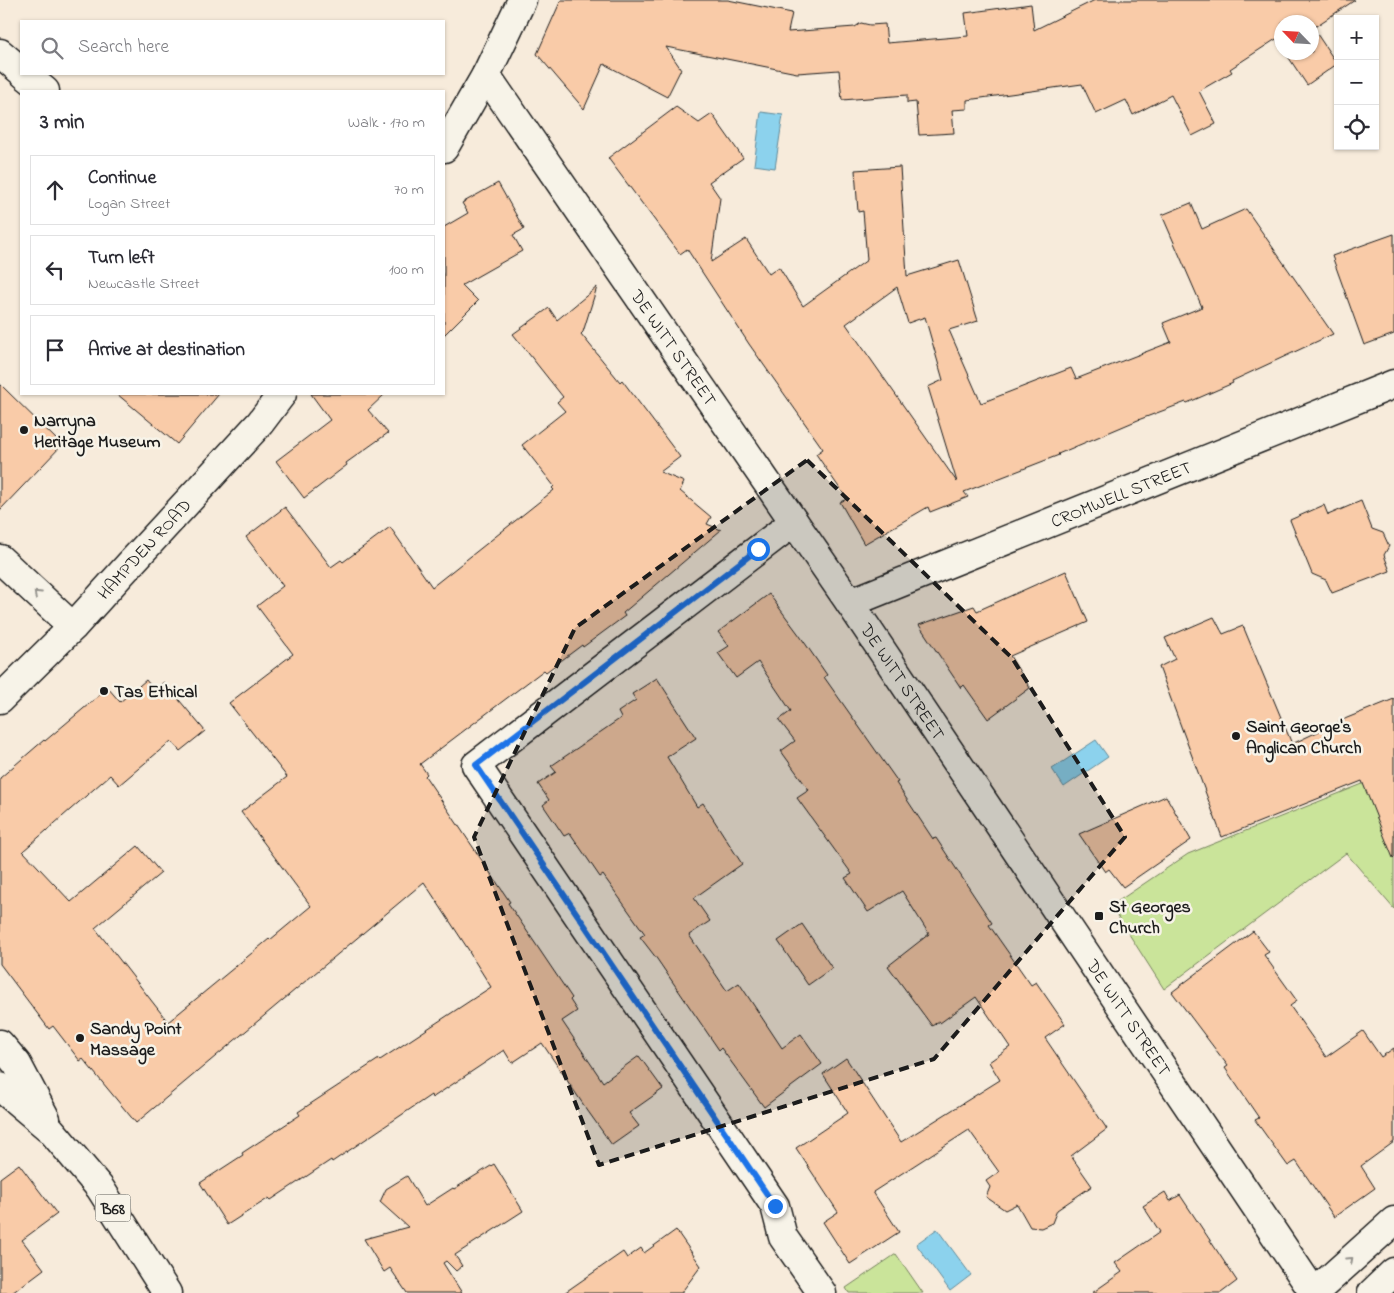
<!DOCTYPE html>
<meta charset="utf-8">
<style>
:root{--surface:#fff;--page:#f2f2f3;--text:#2b2b33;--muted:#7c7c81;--line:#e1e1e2}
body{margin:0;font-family:"Indie Flower",sans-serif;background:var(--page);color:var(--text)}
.controls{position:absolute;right:15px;top:15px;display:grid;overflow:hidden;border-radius:0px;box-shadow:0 1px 4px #0004}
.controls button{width:45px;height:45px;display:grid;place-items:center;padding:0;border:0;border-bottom:1px solid var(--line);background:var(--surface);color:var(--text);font:25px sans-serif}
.compass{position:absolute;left:1274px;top:15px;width:45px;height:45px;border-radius:50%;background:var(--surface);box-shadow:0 1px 4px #0004;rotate:295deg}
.stop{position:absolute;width:15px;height:15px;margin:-11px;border:4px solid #1a73e8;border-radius:50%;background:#fff}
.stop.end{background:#1a73e8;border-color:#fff;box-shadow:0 1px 5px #0008}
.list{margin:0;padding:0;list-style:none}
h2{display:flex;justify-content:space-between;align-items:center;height:65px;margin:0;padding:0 20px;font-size:21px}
h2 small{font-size:16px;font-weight:400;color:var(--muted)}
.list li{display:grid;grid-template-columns:32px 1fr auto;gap:15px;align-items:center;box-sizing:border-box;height:70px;margin:0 10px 10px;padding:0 10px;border:1px solid var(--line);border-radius:0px}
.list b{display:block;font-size:19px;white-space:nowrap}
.list p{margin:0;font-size:16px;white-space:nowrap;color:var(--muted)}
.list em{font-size:16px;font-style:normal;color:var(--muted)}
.icon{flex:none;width:28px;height:28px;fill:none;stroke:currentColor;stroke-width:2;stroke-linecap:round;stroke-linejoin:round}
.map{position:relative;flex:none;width:1394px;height:1293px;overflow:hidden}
.search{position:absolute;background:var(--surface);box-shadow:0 1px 4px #0004;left:20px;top:20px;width:425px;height:55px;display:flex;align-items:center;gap:12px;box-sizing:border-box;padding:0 18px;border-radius:0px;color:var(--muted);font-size:19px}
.panel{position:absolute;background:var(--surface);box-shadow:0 1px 4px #0004;left:20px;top:90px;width:425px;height:305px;border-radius:0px}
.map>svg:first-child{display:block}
</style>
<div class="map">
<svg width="1394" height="1293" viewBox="0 0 1394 1293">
<rect width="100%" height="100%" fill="#f7ebdb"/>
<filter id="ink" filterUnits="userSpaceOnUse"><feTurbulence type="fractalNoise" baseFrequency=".02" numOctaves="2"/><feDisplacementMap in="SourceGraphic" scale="10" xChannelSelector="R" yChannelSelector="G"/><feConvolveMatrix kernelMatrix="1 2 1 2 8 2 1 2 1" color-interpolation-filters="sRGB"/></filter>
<g filter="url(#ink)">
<!-- green -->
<g fill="#cae49a" stroke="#73805b">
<polygon points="1365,783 1394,832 1394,909 1346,853 1164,989 1111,906 1188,854"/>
<polygon points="896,1254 923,1293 849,1293 846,1288"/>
</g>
<!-- water -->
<g fill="#8cd2ed" stroke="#5f8999">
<polygon points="761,112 783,115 775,168 754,165"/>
<polygon points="1096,740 1108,757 1064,787 1052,769"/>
<polygon points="937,1229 971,1275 950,1291 916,1244"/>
</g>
<!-- building -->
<g fill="#f9cba8" stroke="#1c1c1c" fill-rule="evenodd">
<polygon points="561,0 728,0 792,13 788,32 855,27 861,23 870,25 885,24 887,43 968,36 965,13 1031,4 1034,30 1095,0 1355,0 1313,28 1337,64 1307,85 1285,52 1312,52 1312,22 1282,22 1282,48 1276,39 1230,69 1232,72 1199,91 1216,124 1192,136 1171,95 1133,115 1126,100 1096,114 1082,84 967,100 967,109 952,110 954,133 919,135 916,102 907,103 907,95 842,100 839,70 797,73 666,47 681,69 667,97 604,64 584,109 537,54"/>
<path d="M676 107 699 123 712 114 743 158 709 182 720 198 711 262 746 239 769 274 779 267 803 306 867 260 863 211 858 212 855 170 900 167 907 276 959 260 978 321 949 330 981 403 1071 368 1076 379 1171 342 1163 323 1202 307 1162 215 1191 203 1202 229 1246 209 1333 334 1232 381 1233 383 1187 403 1186 402 1138 420 1058 454 1059 455 964 492 968 497 930 512 928 507 864 544 840 502 847 499 816 454 823 449 749 344 687 249 680 254 608 158ZM897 287 908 323 925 317 943 380 928 387 957 482 846 324Z"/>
<polygon points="498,183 524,229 513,235 522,251 462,285 478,301 444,335 444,227 468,213 462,203"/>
<polygon points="1394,234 1394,334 1364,345 1332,256"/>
<polygon points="597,287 583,332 581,334 620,382 622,380 680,457 660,472 684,482 680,491 711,517 707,524 721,530 623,613 625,616 583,647 582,645 546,672 544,670 420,764 427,774 425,776 510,902 508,903 572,998 570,1000 577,1011 562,1021 603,1082 639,1056 663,1089 629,1113 639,1126 612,1145 585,1107 542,1043 512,1063 504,1050 432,1098 431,1095 332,1162 331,1160 271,1200 269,1198 227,1225 200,1183 243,1155 242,1153 300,1115 298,1112 379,1059 380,1060 491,987 469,952 470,952 424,882 136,1123 83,1059 80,1061 53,1026 49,1029 0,964 0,778 44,740 45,741 108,688 120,702 146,680 154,690 164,682 205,731 180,751 171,741 119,785 110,775 23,851 71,902 138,846 161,873 95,928 168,1022 269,939 270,940 311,906 241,812 287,777 229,703 293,654 257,606 283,586 246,537 285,507 331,567 341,560 343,562 390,527 432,587 554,490 552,488 554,486 522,445 565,411 557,402 563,397 513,334 549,308 557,320"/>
<polygon points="0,384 62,445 0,510"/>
<polygon points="117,394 219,394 177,444"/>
<polygon points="311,394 385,394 368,410 388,433 346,463 347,465 304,498 276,461 330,420"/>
<polygon points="1361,501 1372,529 1383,533 1389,546 1384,555 1390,571 1332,593 1326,580 1312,574 1290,520 1324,505 1328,515"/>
<polygon points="1066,571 1088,622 1010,656 1030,688 988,719 964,685 961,688 919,625 974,606 977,611"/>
<polygon points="769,594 800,636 827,675 824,677 898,782 896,783 933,839 936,838 992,923 989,925 1031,985 1036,982 1065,1024 1045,1038 1107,1129 1071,1156 1092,1186 1057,1210 1052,1223 1041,1228 1030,1227 1017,1204 1005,1210 986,1197 990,1187 986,1181 999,1172 969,1130 873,1192 899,1232 850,1264 823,1222 838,1212 796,1148 848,1113 823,1074 846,1058 901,1142 1000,1080 989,1062 1010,1047 976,997 940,1023 939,1021 932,1026 888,966 929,934 902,891 868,912 845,878 852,874 797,798 809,790 781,751 795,741 779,720 791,711 758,662 736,678 718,653 729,646 718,632"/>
<polygon points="1214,617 1223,634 1243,626 1292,744 1347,718 1394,699 1394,857 1393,858 1362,781 1222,837 1159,667 1175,659 1165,638"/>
<polygon points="657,678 696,738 667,757 697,807 703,803 742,864 694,898 710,921 689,935 727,991 739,983 782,1048 801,1034 822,1064 764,1107 721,1048 719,1050 657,959 640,937 645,934 603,875 600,877 570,833 564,836 543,805 549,800 538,784 556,772 551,766 621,718 618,712 636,700 632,694"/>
<polygon points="1166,796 1191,840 1123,887 1109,869 1105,872 1079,834"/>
<polygon points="802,924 832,968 808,985 778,941"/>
<polygon points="1253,931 1269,952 1264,955 1297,1001 1290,1006 1326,1057 1363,1031 1381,1057 1394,1048 1394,1142 1361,1166 1375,1188 1334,1217 1296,1161 1288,1166 1255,1120 1259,1118 1225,1068 1228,1066 1172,992"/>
<polygon points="19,1164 57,1214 22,1240 44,1269 12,1293 0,1293 0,1178"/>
<polygon points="494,1164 523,1211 455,1255 462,1266 456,1271 446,1261 443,1263 462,1293 407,1293 390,1268 384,1272 364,1239 408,1227 380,1202 386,1189 407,1176 425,1206 453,1188 454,1189"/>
<polygon points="1165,1192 1170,1201 1180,1195 1237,1281 1221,1293 1092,1293 1122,1272 1115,1263 1160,1232 1143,1206"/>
<polygon points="676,1230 701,1266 681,1293 564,1293 623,1252 627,1258 641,1248 644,1253"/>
</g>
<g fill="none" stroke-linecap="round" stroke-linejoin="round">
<!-- minor casing -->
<g stroke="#1c1c1c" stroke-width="31">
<g id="minor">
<polyline points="0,53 21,71"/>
<polyline points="24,74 45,91"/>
<path id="s1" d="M486 75 850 603 1314 1293"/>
<polyline points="794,522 476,765 775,1206 783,1237 822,1293"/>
<polyline points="0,559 73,627"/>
<path id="s2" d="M850 603 1394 384"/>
<polyline points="1314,1293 1394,1221"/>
<polyline points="1372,1293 1394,1272"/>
</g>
</g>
<!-- tertiary casing -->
<g stroke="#1c1c1c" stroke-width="31">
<g id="tertiary">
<polyline points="444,148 486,75 522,0"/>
<path id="s3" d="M0 699 73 627 129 565 260 423 282 394"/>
</g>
</g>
<!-- primary casing -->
<g stroke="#1c1c1c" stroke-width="31">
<g id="primary">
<polyline points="0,1044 17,1064 46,1119"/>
<polyline points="0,1087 51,1130 100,1188 167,1293"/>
</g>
</g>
<!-- minor -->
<use href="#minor" stroke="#f7f3e8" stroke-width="28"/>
<!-- tertiary -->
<use href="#tertiary" stroke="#f7f3e8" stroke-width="28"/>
<!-- primary -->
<use href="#primary" stroke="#f7f3e8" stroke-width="28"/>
</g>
<!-- one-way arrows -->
<defs><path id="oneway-chevron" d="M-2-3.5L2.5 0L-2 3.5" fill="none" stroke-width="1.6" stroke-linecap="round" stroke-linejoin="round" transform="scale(1.25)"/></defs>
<g stroke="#94928c">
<use href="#oneway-chevron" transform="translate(37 594) rotate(-137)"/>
<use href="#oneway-chevron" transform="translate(1350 1260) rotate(-42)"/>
</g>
</g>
<g fill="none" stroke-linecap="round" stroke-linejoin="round" filter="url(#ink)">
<!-- route -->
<polyline stroke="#1a73e8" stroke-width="6" points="758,549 476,765 775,1206"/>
</g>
<!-- marked area -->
<path fill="#1c1c1c" fill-opacity="0.2" stroke="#1c1c1c" stroke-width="4" stroke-dasharray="10 6" stroke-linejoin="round" d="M807 460 1012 658 1125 837 934 1059 599 1165 474 837 575 628Z"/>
<!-- markers -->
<g fill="#1c1c1c" stroke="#f7f3e8" stroke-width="2">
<circle cx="24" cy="430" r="5"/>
<circle cx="104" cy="691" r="5"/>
<circle cx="1236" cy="736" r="5"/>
<rect x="1094" y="911" width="10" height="10" rx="2.5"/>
<circle cx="80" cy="1038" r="5"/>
</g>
<g text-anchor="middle" stroke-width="5" stroke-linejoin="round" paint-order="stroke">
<!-- shield labels -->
<rect fill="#f7f3e8" stroke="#5e5c59" stroke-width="1" x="95.5" y="1194.5" width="35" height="27" rx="4"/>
<g font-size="16" font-weight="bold" fill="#1c1c1c">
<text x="113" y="1214">B68</text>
</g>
<!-- street labels -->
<g font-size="18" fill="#1c1c1c" stroke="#f7f3e8">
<text dy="6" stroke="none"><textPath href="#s1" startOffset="331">DE WITT STREET</textPath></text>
<text dy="6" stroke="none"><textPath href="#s2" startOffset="292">CROMWELL STREET</textPath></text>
<text dy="6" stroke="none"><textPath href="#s3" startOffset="208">HAMPDEN ROAD</textPath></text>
<text dy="6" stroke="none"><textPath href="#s1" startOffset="736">DE WITT STREET</textPath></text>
<text dy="6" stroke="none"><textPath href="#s1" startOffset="1141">DE WITT STREET</textPath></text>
</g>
<!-- poi labels -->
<g font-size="18" font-weight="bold" fill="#1c1c1c" stroke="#f7f3e8" text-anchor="start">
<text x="34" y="426">Narryna<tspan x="34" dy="21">Heritage Museum</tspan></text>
<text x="114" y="697">Tas Ethical</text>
<text x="1246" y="732">Saint George's<tspan x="1246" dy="21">Anglican Church</tspan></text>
<text x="1109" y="912">St Georges<tspan x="1109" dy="21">Church</tspan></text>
<text x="90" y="1034">Sandy Point<tspan x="90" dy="21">Massage</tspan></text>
</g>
</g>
</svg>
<div class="controls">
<button>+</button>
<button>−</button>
<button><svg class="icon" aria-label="locate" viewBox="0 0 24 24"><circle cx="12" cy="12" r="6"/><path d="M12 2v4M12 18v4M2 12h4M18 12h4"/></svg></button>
</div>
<svg class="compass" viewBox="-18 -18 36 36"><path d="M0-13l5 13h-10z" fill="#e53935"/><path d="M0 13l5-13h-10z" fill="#7c7c81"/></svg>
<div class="stop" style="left:758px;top:549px"></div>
<div class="stop end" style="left:775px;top:1206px"></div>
<div class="search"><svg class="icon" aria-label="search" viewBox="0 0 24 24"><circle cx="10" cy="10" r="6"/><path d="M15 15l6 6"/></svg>Search here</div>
<section class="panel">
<h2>3 min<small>Walk · 170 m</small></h2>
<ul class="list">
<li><svg class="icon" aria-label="ahead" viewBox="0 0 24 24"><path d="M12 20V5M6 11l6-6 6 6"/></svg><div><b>Continue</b><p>Logan Street</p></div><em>70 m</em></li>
<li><svg class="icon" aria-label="left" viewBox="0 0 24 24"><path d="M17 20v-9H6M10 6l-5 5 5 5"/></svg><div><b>Turn left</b><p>Newcastle Street</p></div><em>100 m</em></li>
<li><svg class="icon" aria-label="arrive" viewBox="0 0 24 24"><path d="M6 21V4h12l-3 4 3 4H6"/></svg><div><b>Arrive at destination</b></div></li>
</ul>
</section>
</div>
